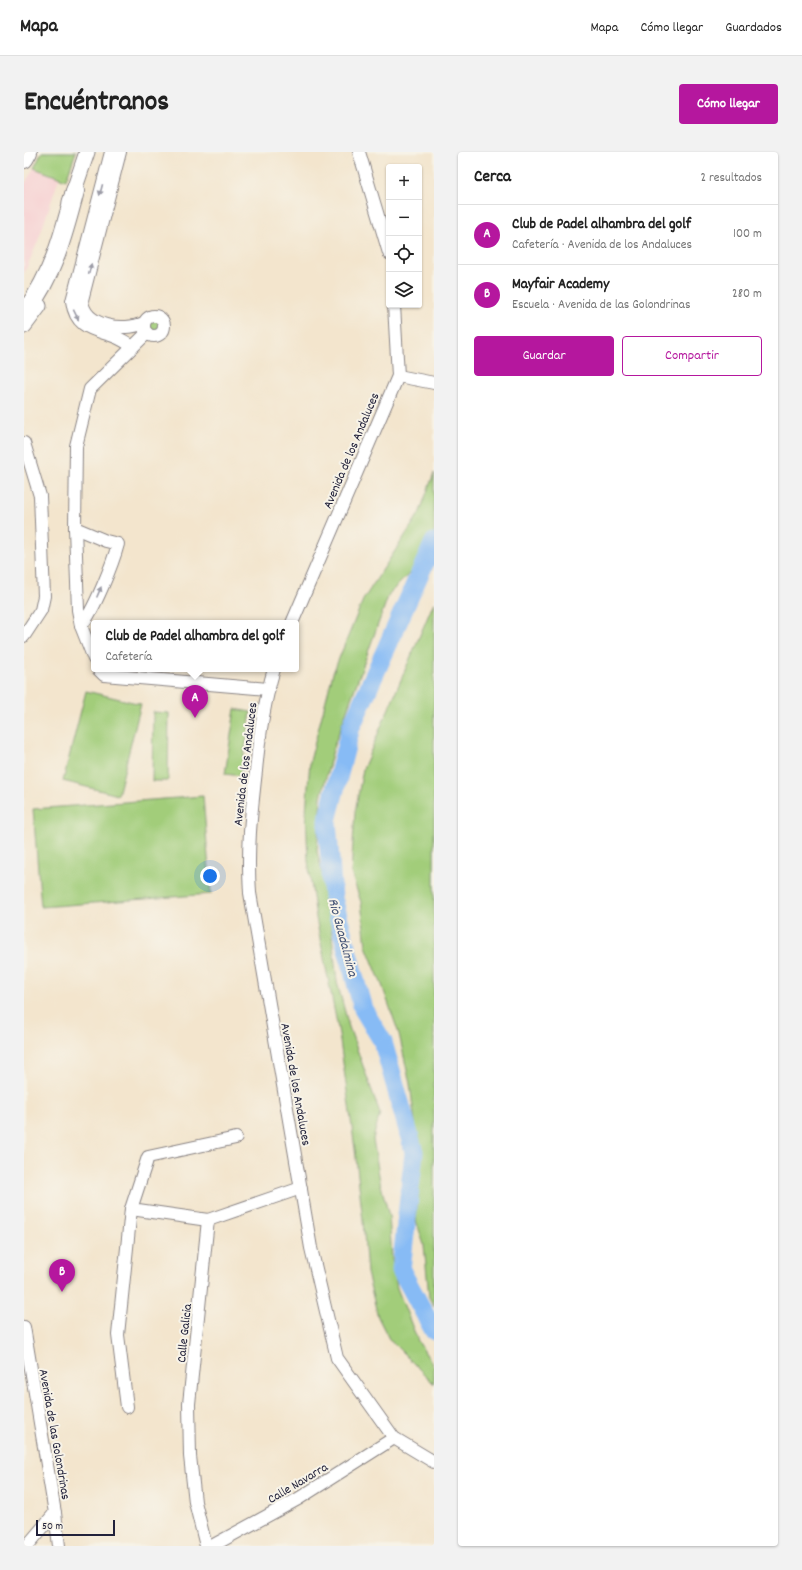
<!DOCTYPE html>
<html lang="es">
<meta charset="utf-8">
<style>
:root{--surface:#fff;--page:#f2f2f2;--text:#222;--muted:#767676;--line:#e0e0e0;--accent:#b5179e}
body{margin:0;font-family:Dekko,sans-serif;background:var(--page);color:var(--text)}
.controls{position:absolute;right:12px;top:12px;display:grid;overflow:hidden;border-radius:4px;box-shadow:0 1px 3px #0004}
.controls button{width:36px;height:36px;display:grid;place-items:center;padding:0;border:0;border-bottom:1px solid var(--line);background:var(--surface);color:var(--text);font:20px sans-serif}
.scale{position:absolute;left:12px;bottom:10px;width:79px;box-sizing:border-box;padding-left:4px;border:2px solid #22223b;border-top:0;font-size:11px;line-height:14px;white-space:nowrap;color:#22223b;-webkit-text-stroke:3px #f7f3e8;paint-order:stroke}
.you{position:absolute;left:186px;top:724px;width:14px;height:14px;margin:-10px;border:3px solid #fff;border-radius:50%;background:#1a73e8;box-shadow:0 0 0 6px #1a73e833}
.badge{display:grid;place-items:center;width:26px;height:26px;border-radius:50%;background:var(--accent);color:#fff;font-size:13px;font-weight:700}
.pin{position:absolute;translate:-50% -33px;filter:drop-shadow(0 1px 2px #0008)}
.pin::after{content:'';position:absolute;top:21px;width:14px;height:12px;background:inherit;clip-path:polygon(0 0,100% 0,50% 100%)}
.popup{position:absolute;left:67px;top:468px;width:208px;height:52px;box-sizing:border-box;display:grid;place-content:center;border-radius:4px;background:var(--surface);filter:drop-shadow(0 1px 3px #0005);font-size:13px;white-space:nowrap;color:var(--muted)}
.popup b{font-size:15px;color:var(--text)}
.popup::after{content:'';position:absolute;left:50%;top:100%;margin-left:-8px;border:8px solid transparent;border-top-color:var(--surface)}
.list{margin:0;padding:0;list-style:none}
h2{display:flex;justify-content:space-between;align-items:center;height:52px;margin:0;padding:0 16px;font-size:17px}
h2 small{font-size:13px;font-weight:400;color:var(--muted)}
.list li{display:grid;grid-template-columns:26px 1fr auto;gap:12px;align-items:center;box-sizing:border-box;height:60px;padding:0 16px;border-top:1px solid var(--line)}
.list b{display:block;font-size:15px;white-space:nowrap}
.list p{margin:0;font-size:13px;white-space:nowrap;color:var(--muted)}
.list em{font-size:13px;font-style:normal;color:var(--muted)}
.actions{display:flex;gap:8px;padding:12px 16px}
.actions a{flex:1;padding:9px 0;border:1px solid var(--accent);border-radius:4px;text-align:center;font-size:14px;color:var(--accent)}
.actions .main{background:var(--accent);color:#fff}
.icon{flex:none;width:22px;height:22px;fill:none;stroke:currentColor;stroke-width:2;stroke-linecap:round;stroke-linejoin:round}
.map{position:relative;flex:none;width:410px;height:1394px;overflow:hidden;border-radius:4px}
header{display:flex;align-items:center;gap:24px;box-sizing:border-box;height:56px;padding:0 20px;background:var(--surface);border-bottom:1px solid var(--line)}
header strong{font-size:19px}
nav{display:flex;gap:22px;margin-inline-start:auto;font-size:14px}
.intro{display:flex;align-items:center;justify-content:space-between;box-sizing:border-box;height:96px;padding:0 24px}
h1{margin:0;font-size:28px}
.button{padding:10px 18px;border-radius:4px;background:var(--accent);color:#fff;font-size:14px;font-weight:700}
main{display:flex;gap:24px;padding:0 24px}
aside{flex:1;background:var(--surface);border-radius:4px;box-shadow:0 1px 3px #0004}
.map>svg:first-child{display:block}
</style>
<header>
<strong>Mapa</strong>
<nav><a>Mapa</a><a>Cómo llegar</a><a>Guardados</a></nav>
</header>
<div class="intro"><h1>Encuéntranos</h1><a class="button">Cómo llegar</a></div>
<main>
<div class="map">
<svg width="410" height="1394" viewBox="0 0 410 1394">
<rect width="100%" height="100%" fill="#f7f3e8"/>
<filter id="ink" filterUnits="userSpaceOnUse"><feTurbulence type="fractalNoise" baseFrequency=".025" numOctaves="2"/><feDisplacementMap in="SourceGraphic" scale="8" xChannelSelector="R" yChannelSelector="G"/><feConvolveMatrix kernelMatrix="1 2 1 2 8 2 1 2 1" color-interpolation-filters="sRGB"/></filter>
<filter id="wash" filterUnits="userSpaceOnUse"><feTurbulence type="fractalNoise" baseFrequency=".012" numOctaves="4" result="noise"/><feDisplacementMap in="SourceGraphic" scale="16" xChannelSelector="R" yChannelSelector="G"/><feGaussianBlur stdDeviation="0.9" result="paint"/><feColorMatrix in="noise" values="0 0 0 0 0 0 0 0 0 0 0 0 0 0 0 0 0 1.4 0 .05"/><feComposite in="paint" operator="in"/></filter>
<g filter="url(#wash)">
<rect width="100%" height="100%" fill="#f3e5cd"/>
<!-- built -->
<polygon fill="#f7cfd1" points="10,16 35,26 14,89 0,122 0,33"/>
<!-- green -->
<g fill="#a2cd7a" stroke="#62785a">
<polygon points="18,0 52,0 42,28 10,16"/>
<circle cx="131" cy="174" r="6"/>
<polygon points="410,321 410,397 365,442 310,594 297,645 293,699 304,746 313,830 325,875 356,961 349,987 356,1029 365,1064 368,1106 373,1136 394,1189 410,1215 410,1232 365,1187 354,1165 343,1121 339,1069 331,997 315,882 292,766 284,709 282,660 286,609 309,521 339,448 395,362"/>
<polygon points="410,450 410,1155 405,1145 400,1093 392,1068 395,1026 393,986 386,932 375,882 358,833 342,794 337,750 327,721 331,660 339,617"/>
<polygon points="62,539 117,552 94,643 39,629"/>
<polygon points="211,557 227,560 217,624 201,622"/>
<polygon points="129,560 145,561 144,629 128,629"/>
<polygon points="179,644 187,742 17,755 9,657"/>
</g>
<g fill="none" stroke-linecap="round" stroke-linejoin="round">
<!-- river -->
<polyline stroke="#87bbf5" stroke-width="19" points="410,390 327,575 303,669 309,746 339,857 359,890 390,1000 377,1118 410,1179"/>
</g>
</g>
<g filter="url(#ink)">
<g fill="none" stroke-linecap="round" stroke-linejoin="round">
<!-- minor casing -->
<g stroke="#8a8484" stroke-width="14">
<g id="minor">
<path d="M87 0 48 149C53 187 86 174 108 195"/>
<path d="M96 0 58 148C60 175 100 180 120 171"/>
<polyline points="335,0 365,101"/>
<circle cx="130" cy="174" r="10"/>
<polyline points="374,224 410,231"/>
<polyline points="0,291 16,344 20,444 17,458 0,484"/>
<path d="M51 376 82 389 94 392C89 411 70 459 57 474"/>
<polyline points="268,471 374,224 370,153"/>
<polyline points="70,507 57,474 54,458 51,376 52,294 66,237 123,181"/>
<polyline points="74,517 80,523 244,537"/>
<path d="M250 517C240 551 235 585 232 619 227 663 223 697 226 741L287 1096 313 1206 370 1286 410 1310"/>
<polyline points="184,1068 107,1057 124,1005 212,986"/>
<polyline points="0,1175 31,1361 35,1394"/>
<polyline points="103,1255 94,1183 107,1057"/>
<polyline points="3,1394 31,1361"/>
<polyline points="182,1394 171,1350 166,1304 165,1252 184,1068 277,1036"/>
<polyline points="188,1394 274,1347 370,1286"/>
</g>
</g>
<!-- major casing -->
<g stroke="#8a8484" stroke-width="17">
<g id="major">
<polyline points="46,50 63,0"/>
<polyline points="0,174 15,154"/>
</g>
</g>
<!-- highway casing -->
<g stroke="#8a8484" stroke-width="20">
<g id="highway">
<polyline points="0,7 4,0"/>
<path d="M0 162C29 123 39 85 51 39"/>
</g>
</g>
<!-- minor -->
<use href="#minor" stroke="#fff" stroke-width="12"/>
<!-- major -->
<use href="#major" stroke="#fff" stroke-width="15"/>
<!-- highway -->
<use href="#highway" stroke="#fff" stroke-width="18"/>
</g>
<!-- one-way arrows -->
<defs><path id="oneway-solid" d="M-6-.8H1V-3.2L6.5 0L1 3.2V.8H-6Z"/></defs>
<g fill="#9c9ca7">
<use href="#oneway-solid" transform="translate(77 38) rotate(105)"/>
<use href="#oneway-solid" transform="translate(66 117) rotate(-76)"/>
<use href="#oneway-solid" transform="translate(52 163) rotate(64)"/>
<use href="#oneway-solid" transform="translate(75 440) rotate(-67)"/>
</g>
</g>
<g text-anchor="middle" stroke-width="4" stroke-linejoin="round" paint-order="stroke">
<!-- street labels -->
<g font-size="13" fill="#22223b" stroke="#f7f3e8">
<text transform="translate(326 298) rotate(-67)" y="5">Avenida de los Andaluces</text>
<text transform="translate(220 612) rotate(-83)" y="5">Avenida de los Andaluces</text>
<text transform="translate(273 932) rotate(80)" y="5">Avenida de los Andaluces</text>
<text transform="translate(159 1181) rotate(-84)" y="5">Calle Galicia</text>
<text transform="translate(32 1282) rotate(80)" y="5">Avenida de las Golondrinas</text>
<text transform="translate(273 1330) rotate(-31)" y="5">Calle Navarra</text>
</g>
<!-- water labels -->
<g font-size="14" font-style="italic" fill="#405073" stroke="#f7f3e8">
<text transform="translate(320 785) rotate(75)" y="5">Rio Guadalmina</text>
</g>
</g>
</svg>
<div class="controls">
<button>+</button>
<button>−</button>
<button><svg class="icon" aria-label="locate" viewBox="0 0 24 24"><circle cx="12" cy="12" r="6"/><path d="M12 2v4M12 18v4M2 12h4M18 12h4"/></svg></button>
<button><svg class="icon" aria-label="layers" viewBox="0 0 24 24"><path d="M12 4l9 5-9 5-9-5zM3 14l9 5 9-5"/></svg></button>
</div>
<div class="scale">50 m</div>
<div class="you"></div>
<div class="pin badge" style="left:171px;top:566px">A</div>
<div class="popup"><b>Club de Padel alhambra del golf</b>Cafetería</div>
<div class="pin badge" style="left:38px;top:1140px">B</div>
</div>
<aside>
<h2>Cerca<small>2 resultados</small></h2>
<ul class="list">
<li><span class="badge">A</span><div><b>Club de Padel alhambra del golf</b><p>Cafetería · Avenida de los Andaluces</p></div><em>100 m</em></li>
<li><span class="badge">B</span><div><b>Mayfair Academy</b><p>Escuela · Avenida de las Golondrinas</p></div><em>280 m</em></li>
</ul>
<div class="actions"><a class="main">Guardar</a><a>Compartir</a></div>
</aside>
</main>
